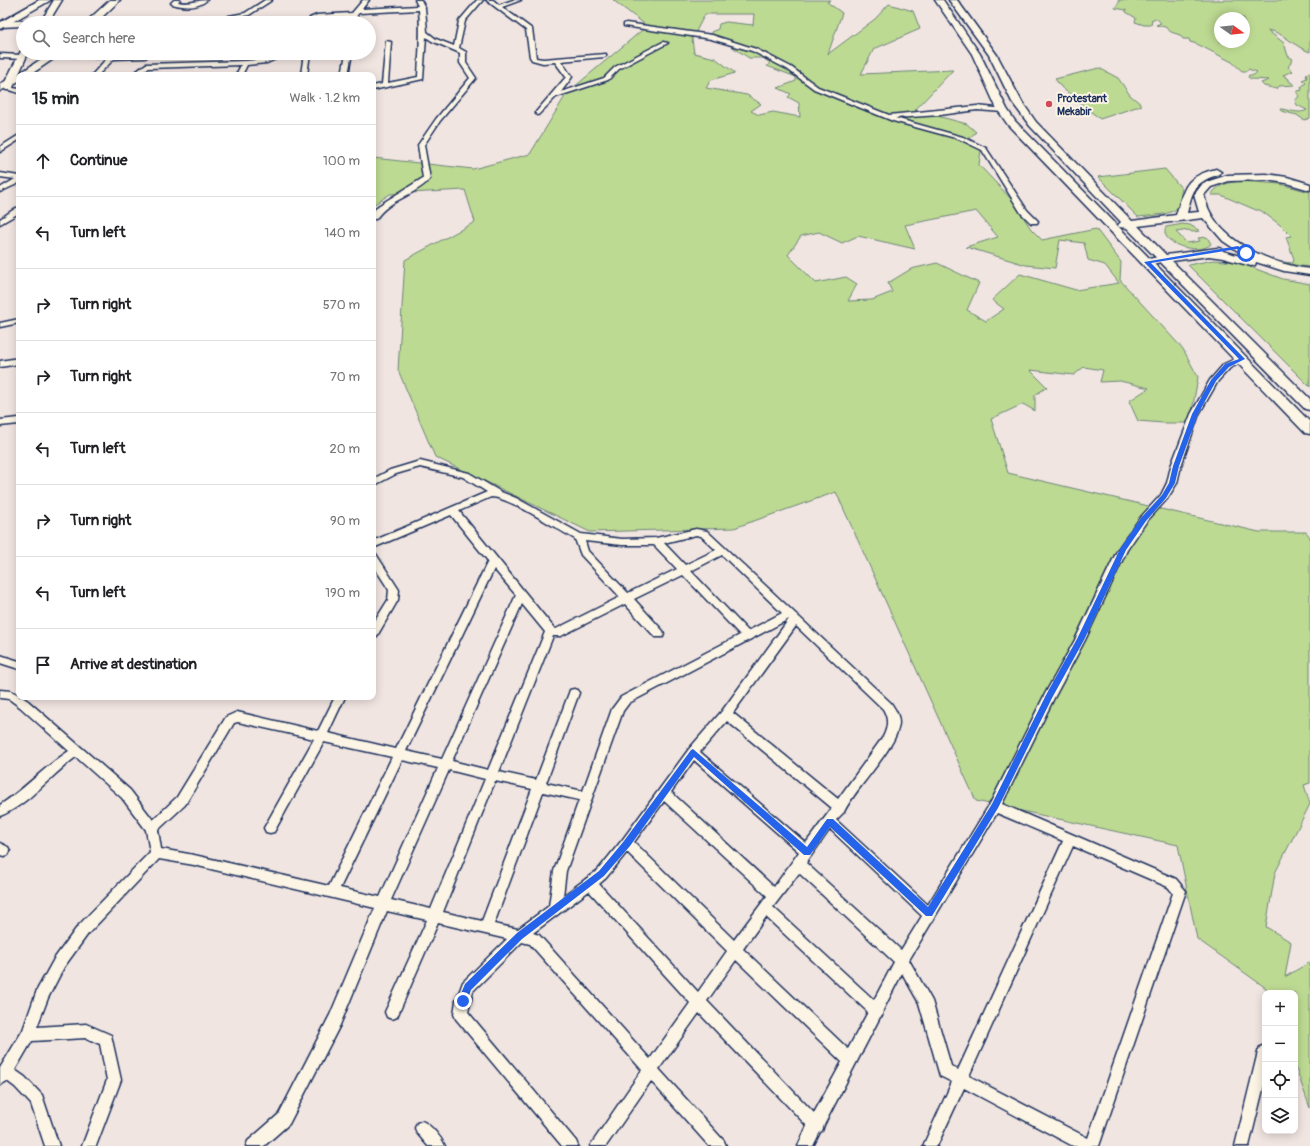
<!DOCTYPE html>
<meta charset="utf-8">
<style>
:root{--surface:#fff;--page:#f2f2f2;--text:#202124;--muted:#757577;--line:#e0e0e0}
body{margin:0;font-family:Pangolin,sans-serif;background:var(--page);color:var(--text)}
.controls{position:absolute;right:12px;bottom:12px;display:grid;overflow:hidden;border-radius:8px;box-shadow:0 2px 10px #0003}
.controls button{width:36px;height:36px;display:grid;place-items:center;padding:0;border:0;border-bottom:1px solid var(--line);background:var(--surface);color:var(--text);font:20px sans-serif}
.compass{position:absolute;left:1214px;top:12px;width:36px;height:36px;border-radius:50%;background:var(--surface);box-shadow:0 2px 10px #0003;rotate:105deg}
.stop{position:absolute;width:12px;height:12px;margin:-9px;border:3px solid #2563eb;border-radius:50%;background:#fff}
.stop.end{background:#2563eb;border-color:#fff;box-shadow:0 1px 4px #0008}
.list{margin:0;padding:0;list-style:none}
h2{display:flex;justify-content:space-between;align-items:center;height:52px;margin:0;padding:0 16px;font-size:17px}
h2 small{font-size:13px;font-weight:400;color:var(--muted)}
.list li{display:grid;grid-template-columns:26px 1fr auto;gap:12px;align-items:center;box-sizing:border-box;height:72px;padding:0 16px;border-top:1px solid var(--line)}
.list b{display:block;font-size:15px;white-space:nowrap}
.list em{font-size:13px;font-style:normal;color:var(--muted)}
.icon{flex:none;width:22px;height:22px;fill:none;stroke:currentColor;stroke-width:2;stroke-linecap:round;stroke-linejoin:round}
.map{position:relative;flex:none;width:1310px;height:1146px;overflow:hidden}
.search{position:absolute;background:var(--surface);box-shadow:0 2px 10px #0003;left:16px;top:16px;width:360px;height:44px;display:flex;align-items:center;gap:10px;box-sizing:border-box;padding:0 14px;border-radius:22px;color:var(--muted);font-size:15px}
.panel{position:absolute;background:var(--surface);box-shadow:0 2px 10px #0003;left:16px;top:72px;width:360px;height:628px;border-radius:8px}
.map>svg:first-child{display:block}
</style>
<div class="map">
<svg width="1310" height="1146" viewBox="0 0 1310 1146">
<rect width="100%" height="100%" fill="#f1e5e1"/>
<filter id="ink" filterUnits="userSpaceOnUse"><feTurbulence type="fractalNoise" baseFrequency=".025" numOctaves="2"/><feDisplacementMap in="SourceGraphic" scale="8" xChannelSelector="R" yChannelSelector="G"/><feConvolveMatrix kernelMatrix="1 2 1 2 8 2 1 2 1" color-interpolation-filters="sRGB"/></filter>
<g filter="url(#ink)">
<!-- green -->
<g fill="#bdda92" stroke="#6c8478" fill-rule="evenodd">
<path d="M613 0H831L827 2 842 13 828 54 875 19 889 4 913 11 920 29 874 49 861 74 953 70 915 110 967 124 976 132 965 142 981 150 979 165 1013 201 1031 229 1042 240 1096 229 1121 262 1120 280 1183 349 1198 377 1190 423H1163L1138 421 1129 401 1149 388 1120 381 1100 382 1103 370 1084 367 1074 375 1030 370 1047 387 1035 395V411L1023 404 991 419 1008 473 1259 532H1306L1310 537V783L1304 785 1310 804 1275 873 1266 927 1291 942 1285 977 1310 962V1108L1295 1066V993H1269L1266 988 1197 939 1178 845 976 801 836 492 734 528 590 532 435 457 398 370 405 260 475 222 465 190 390 194 373 205V158L473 169 530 154 567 93 647 26ZM705 14H754L753 25 726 22 719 24 718 29 711 32 716 41 728 44 749 58H763L770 63 767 66 796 77V81L778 88 791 94 788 97 799 103 800 117 773 112 759 115 751 111 761 104 747 95 706 88 711 80 735 73 715 58 694 53 692 39ZM976 211 998 237 966 247 1026 265 1055 268 1060 240 1084 243 1088 260 1105 265 1119 283 1076 290 1020 274 992 300 1004 309 986 321 967 310 979 283 937 263 911 269 888 283 892 292 872 300 848 301 857 284 846 277 816 283 788 255 801 236 819 232 842 243 858 236 915 249 905 225Z"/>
<path d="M1118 0H1310V52C1294 47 1284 32 1267 30L1284 43 1288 56 1293 59 1288 67 1293 71 1283 75 1289 79V81L1295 85 1279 86 1277 89 1264 86 1261 83 1269 80 1251 79 1248 77 1249 75H1254L1257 72 1248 69 1247 71H1242L1232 62 1197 44 1190 42 1189 39H1183L1180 35 1171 32 1165 27 1156 25 1161 23 1156 18 1151 20 1152 21 1151 25H1144L1135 22 1136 18 1126 12V10L1115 8 1119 2ZM1220 18H1244V42H1220Z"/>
<polygon points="1099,68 1118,78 1130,95 1142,105 1100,119 1061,87 1055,79"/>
<path d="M1310 72V118L1304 120 1297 115 1281 111 1280 109C1288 109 1299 115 1307 110L1297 105 1295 101 1299 96 1297 93 1298 91 1302 90 1301 87 1306 83 1302 80 1307 78 1306 74Z"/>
<path d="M1165 169 1182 189C1180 195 1181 203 1177 208 1172 215 1147 216 1138 217L1098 177Z"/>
<path d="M1240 181 1280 184 1310 192V267L1294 265 1283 262 1293 263 1294 259 1286 237 1291 236 1279 224 1260 210H1256L1221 195H1211C1218 184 1228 183 1240 181Z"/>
<path d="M1183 224 1190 225 1200 231 1192 232 1189 230 1176 232 1187 243 1200 241 1198 238 1207 237 1211 244C1199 256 1158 244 1166 227Z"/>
<polygon points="1213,260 1237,262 1283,279 1310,284 1310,387 1188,265"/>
</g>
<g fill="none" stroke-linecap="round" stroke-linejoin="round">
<!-- minor casing -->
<g stroke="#1b2f5e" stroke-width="3">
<g id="minor">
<path d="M174 0H180L178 2C189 5 197 0 207 0 197 9 184 7 172 4L171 3Z"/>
<polygon points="265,0 272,0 249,15 233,18 225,23 218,23 229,16 245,13"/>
<path d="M363 0H369L362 9 418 6 415 0H421L425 8 427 32 436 39 454 46 459 21 477 0H483L465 21 459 48 466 52V63L476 78 440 121 424 145 430 179C415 196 389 199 376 219H373V212L378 206 423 178 418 145 436 119 470 78 460 63V53L432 41 426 37 423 79 373 90V86L382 84 386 41 391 42 388 83 418 77C419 54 421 32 419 10L359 13 357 15 356 23H350L351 17 318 19 315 20 314 23H308L310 18 317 15 352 13Z"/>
<polygon points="486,0 493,0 499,5 513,0 521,0 502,7 532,29 536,58 543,59 606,54 606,56 604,57 561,61 572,77 561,92 604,78 615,67 663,42 668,43 619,69 608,80 556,97 538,115 536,114 536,112 566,77 555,62 543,63 532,60 530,57 526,30"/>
<polygon points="626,23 712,35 756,49 791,67 818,87 889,115 977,106 1005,109 1006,110 1003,112 977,110 940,115 895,118 963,137 986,148 1027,210 1038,221 1037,223 1031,223 1021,213 982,150 959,139 893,121 814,89 787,69 752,51 711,39 624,26 624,24"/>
<polygon points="62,53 112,55 145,54 148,56 145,58 114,59 98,75 92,75 107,58 64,56 62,55"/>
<polygon points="273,53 279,53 278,58 267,63 247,65 242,75 236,75 241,65 148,68 139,75 127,75 137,71 146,64 245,61 266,59 273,56"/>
<polygon points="304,53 310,53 307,75 301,75"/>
<polygon points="346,53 352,53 348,75 342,75"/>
<polygon points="0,54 22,55 25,57 22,59 0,58"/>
<polygon points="7,87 19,89 19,93 7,89"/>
<polygon points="19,135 19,140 0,152 0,147"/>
<polygon points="0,173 19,176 19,183 0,192 0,188 15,179 0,177"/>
<polygon points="16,208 19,208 19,213 0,224 0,219"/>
<polygon points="19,319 19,323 0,327 0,323"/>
<path d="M1242 356 1246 359 1245 361 1230 368 1218 381 1199 414 1181 466 1177 483 1167 499 1146 522 1127 550 1085 640 1054 698 1002 804 1176 879 1186 891 1099 1146H1073L964 1088 937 1146H923L952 1082 940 1076 919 1003 902 973 883 1010 882 1016 880 1017 824 1125 822 1131 820 1132 813 1146H798L807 1126 699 1013 659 1069 724 1141 726 1146H709L651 1081 606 1146H590L642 1070 530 944 522 942 473 991 468 1012 576 1141 578 1146H562L456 1019 454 1014 456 1001 463 982 507 939 438 923 397 1017 392 1019 387 1017 385 1012 427 920 387 911 340 1025 289 1124 264 1146H246L248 1141 279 1114 330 1015 375 908 194 865 159 859 88 934 64 967 48 998 37 1027 86 1024 111 1035 121 1080 96 1146H82L107 1080 100 1044 86 1038 32 1041 15 1070 25 1077 42 1095 59 1146H45L31 1104 15 1087 7 1081 0 1085V1068L23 1030 37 990 54 959 78 926 150 852 146 830 122 798 76 757C52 774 27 806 0 816V805C25 789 44 767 69 751L20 707 9 699 0 698V690L11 691 19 695V697H22L28 701 130 790 153 820 177 797 226 717 237 712 318 731 335 697H345L328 733 396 749 488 561 451 515 373 548V541L487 492 463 477 420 467 396 474 373 486V479L390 470 420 461 469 473 501 492 516 498 581 534 622 539 656 538 696 529 707 531 891 703C895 709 899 715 899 723 898 747 855 788 844 812L836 820 928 905 991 802 1045 694 1075 640 1118 549 1140 518 1161 495 1167 483 1171 466 1191 414 1210 380 1224 364ZM491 497C509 497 557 529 575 539L581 555 620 597 556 629 554 628 459 511ZM696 535 701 536 716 550 685 565 664 543ZM585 541 622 545H654L677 569 628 593 588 551ZM722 555 782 613 748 631 691 571ZM494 569 516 595 442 759 406 751ZM683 575 740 635 621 697 612 709 583 791 546 783 579 693 578 690 574 689 570 690 569 693 536 780 499 772 553 636H561L625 604 655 637H663L664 634 663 631 634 599ZM522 604 545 632 488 770 452 761ZM789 619 722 711 689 749 623 839 598 870 563 896 566 871 623 711 629 703ZM796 626 883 709C889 719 888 727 883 737L838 799 733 713ZM727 721 832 808 806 843 700 752ZM238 722 314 739 264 828 266 832 270 833 274 832 324 742 392 757 329 886 194 855 161 849 158 830 185 805 234 723ZM402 760 438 768 380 897 340 888ZM694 760 799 852 774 887 671 792ZM449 770 485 779 431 909 391 900ZM495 781 532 789 482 921 443 912ZM543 792 579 800 554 871 549 906 518 929 494 924ZM664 801 767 896 734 940 634 842ZM997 813 1063 841 958 1070 951 1066 932 1001 909 960ZM830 829 922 916 901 950 806 863ZM1073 846 1168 887 1173 893 1088 1138 969 1076ZM627 852 727 951 698 992 599 884 606 878ZM799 873 894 962 874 1000 773 907ZM589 891 690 1003 650 1059 539 935 533 933ZM766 917 868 1012 848 1049 743 949ZM736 960 842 1062 814 1113 707 1001Z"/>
<polygon points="19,358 19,364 0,367 0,361"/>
<polygon points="19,418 19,424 0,426 0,420"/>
<polygon points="373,553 376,554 399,590 398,600 377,636 373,637 373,624 388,600 389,590 373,565"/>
<polygon points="0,655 19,661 19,669 0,663"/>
<polygon points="0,843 8,847 10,851 8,855 4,856 0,855"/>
<polygon points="1265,1045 1265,1081 1249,1146 1235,1146 1258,1052 1260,1047"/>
<path d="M422 1121C431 1125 441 1137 445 1146H428L417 1133 415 1128 417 1123Z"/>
</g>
</g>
<!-- tertiary casing -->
<g stroke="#1b2f5e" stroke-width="3">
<polygon id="tertiary" points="1163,256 1168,259 1166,261 1147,265 1142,262 1144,260"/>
</g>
<!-- secondary casing -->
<g stroke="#1b2f5e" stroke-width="3">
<g id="secondary">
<polygon points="54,0 62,0 48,23 40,23"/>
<polygon points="935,0 943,0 980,54 1007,109 1015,121 1310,422 1310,434 1305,433 1008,125 997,109 972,54"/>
<path d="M949 0H957L997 55 1022 102 1036 122 1132 221 1176 215C1185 187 1184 177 1216 169L1221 172C1218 176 1212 176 1207 179 1192 186 1191 199 1187 213L1199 212 1194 195 1203 183 1228 175 1266 174 1287 177 1310 184V190L1286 183 1266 180 1229 181 1211 187 1204 195C1213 240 1270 264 1310 269V275L1284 271 1256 262 1255 265 1251 266 1223 258 1209 256 1172 261 1310 399V410L1305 409 1127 228 1119 227 1118 225 1121 222 1030 126 1012 102 989 55ZM1203 218 1223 241 1250 259 1223 251 1222 249 1218 248 1166 255 1138 226Z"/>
<polygon points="30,20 34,23 23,23 23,26 0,27 0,23 3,22"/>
<polygon points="21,51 23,51 23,53 28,53 12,90 6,90 4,88 5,82"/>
</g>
</g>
<!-- primary casing -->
<g stroke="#1b2f5e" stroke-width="3">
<g id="primary">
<polygon points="39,0 51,0 0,29 0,22"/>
<polygon points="110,0 120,0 96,23 85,23"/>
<polygon points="50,53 62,53 30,75 19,75 19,81 0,91 0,84 19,74"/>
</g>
</g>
<!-- minor -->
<use href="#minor" fill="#fcf5e5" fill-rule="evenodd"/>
<!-- tertiary -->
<use href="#tertiary" fill="#fcf5e5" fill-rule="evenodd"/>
<!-- secondary -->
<use href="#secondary" fill="#fcf5e5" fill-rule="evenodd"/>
<!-- primary -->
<use href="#primary" fill="#fcf5e5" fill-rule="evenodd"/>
<!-- tram -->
<polyline stroke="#1b2f5e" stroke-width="1" points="0,22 38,0"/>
</g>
</g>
<!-- route -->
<polygon fill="#2563eb" points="1238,246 1247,252 1247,254 1244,254 1237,249 1151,263 1245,359 1229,367 1216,381 1198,414 1179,466 1175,483 1166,498 1146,521 1126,550 1084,640 1052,698 998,808 932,916 926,916 830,827 810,855 804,855 694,757 630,846 604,876 522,939 471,990 466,1004 463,1005 460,1004 458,1001 465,984 517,933 599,871 624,841 691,750 693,749 807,847 827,819 833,819 928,907 992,804 1046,695 1077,639 1120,549 1141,518 1162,495 1169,483 1173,466 1192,414 1211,380 1225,364 1239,359 1144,262"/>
<!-- markers -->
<circle fill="#d1495b" stroke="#fcf5e5" stroke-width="1.5" cx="1049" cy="104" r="4"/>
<g text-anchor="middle" stroke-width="4" stroke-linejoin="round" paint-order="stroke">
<!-- far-poi labels -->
<g font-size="11" font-weight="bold" fill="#1b2f5e" stroke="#fcf5e5" text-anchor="start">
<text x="1057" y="102">Protestant<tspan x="1057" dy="13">Mekabir</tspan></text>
</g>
</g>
</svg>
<div class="controls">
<button>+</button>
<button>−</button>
<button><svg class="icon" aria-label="locate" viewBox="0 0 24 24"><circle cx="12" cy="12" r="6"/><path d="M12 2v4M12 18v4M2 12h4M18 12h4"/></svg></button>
<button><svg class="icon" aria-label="layers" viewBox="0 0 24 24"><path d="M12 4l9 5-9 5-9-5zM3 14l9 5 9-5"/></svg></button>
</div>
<svg class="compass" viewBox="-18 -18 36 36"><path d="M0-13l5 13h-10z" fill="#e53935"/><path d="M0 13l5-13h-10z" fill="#757577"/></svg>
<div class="stop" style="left:1246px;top:253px"></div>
<div class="stop end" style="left:463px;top:1001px"></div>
<div class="search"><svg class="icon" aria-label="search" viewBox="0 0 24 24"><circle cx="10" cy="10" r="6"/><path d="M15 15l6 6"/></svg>Search here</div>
<section class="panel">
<h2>15 min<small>Walk · 1.2 km</small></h2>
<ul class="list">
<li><svg class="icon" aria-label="ahead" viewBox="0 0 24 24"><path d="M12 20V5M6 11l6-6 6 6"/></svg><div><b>Continue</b></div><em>100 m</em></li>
<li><svg class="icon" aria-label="left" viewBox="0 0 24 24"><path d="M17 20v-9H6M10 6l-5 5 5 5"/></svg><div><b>Turn left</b></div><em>140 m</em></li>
<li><svg class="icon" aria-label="right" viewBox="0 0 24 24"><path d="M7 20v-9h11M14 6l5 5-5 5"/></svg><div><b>Turn right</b></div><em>570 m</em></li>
<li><svg class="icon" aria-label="right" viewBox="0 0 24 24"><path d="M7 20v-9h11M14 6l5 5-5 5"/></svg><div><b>Turn right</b></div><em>70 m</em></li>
<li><svg class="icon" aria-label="left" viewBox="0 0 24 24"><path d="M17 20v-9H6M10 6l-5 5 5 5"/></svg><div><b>Turn left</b></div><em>20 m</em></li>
<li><svg class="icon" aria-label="right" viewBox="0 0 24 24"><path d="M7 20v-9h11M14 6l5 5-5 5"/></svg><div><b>Turn right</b></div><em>90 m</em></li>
<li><svg class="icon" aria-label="left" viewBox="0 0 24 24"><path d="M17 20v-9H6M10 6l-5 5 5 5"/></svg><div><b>Turn left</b></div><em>190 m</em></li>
<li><svg class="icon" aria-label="arrive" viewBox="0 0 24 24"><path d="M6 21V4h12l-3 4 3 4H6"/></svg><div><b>Arrive at destination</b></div></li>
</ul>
</section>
</div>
